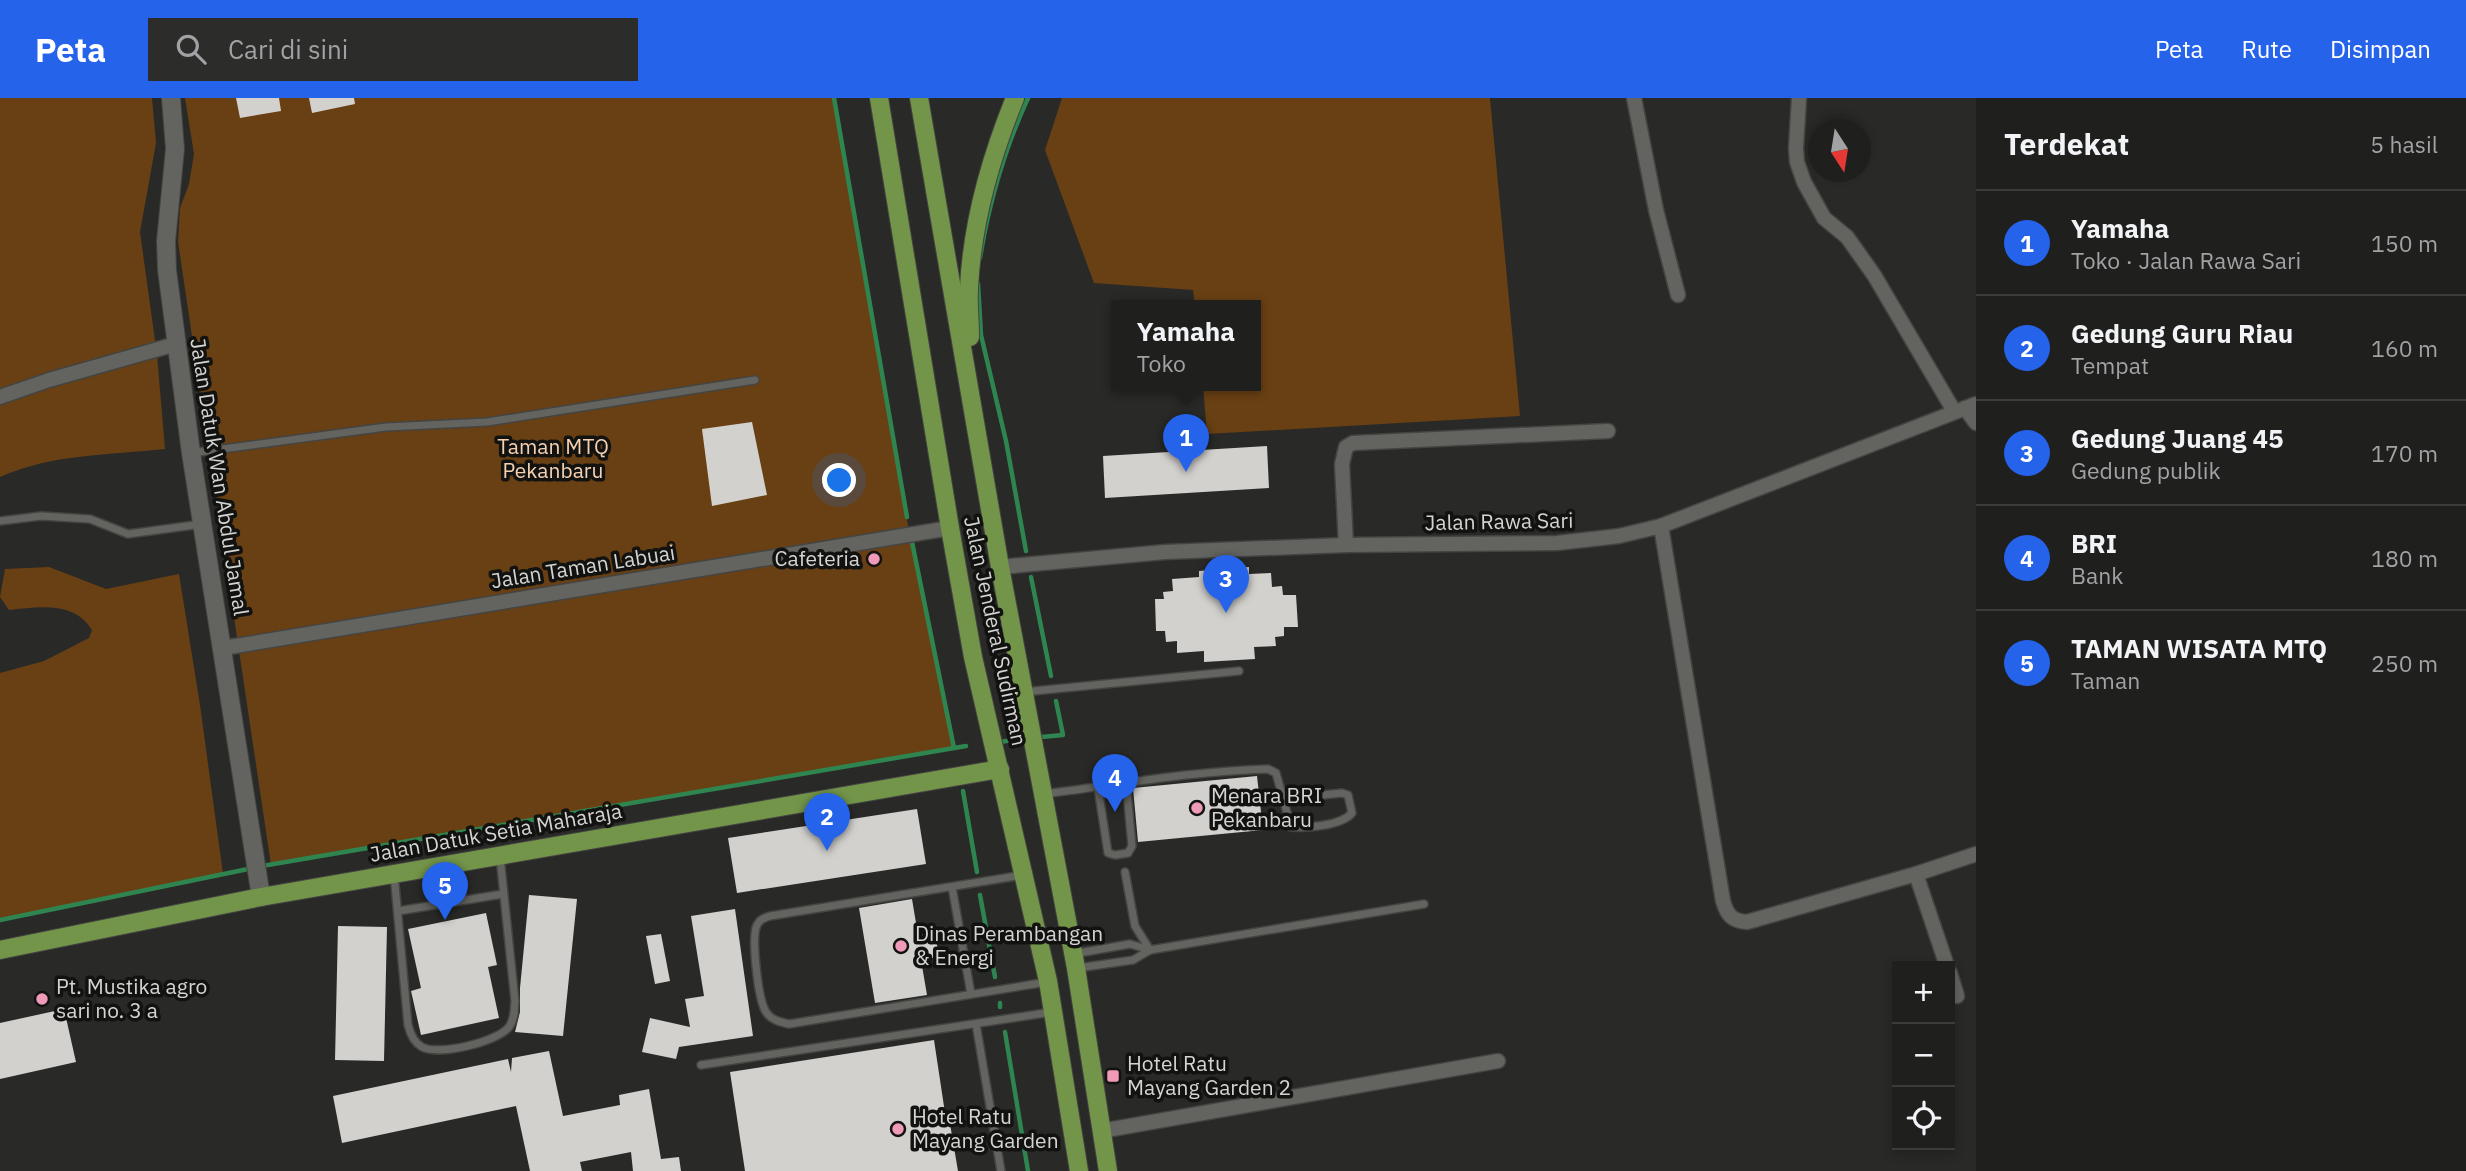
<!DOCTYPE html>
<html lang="id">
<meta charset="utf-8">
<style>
:root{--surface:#1f1f1d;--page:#2c2c2a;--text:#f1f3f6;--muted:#a1a2a4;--line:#3c3d3b;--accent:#2563eb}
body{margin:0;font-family:"IBM Plex Sans",sans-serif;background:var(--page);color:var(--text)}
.controls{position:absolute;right:21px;bottom:21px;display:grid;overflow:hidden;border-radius:0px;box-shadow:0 4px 10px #0003}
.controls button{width:63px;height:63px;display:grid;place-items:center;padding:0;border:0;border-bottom:2px solid var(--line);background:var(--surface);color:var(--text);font:35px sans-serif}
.compass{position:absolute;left:1808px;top:21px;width:63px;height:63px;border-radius:50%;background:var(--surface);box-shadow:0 4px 10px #0003;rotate:168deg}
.you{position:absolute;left:840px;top:383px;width:24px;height:24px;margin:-18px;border:5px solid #fff;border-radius:50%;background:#1a73e8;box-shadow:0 0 0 10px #1a73e833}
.badge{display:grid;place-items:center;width:46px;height:46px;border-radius:50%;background:var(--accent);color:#fff;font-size:23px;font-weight:700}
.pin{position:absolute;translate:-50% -58px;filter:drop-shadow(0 2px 4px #0008)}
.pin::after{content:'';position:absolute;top:37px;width:24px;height:21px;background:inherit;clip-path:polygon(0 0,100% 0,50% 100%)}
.popup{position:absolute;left:1111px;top:202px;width:150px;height:91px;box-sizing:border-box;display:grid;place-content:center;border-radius:0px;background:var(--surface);filter:drop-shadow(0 2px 5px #0005);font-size:23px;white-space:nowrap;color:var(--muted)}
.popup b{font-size:26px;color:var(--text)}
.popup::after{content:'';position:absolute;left:50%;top:100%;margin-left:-14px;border:14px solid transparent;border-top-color:var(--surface)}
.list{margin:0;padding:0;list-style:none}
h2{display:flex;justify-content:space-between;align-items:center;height:91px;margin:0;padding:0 28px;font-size:30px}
h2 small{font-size:23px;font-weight:400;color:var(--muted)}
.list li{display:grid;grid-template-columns:46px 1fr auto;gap:21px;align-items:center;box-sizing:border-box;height:105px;padding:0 28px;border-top:2px solid var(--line)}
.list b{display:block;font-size:26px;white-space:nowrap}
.list p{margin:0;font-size:23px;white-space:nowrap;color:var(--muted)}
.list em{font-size:23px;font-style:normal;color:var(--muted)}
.icon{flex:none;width:38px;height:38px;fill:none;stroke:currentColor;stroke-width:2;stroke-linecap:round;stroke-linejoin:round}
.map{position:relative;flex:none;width:1976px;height:1073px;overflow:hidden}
header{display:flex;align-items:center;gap:42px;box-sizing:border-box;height:98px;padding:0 35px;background:var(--accent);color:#fff}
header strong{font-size:33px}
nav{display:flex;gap:38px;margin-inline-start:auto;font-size:24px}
.search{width:490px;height:63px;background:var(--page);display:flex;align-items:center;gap:18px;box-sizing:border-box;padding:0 24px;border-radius:0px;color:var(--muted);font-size:26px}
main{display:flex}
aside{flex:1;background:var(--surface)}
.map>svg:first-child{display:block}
</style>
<header>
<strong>Peta</strong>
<div class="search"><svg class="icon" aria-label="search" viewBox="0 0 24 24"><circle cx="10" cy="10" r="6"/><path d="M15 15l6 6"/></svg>Cari di sini</div>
<nav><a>Peta</a><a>Rute</a><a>Disimpan</a></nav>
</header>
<main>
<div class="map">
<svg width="1976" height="1073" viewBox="0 0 1976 1073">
<rect width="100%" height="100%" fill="#292927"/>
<!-- green -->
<g fill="#694013">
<path d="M0 0H152L156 45 140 134 157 257 165 351C109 357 51 356 0 379Z"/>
<polygon points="185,0 834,0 905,413 954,650 271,767 178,144 180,110 189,86 194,56"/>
<polygon points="1062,0 1490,0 1520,318 1207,336 1203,288 1256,288 1256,208 1195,208 1193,192 1094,185 1045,52"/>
<path d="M49 469 106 491 179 476 200 607 223 776 0 822V575L44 563 89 540 92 532C74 503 39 509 9 512L0 499 5 471Z"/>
</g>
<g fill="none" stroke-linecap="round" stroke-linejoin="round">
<!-- stream -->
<g stroke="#2f8550" stroke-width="4.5">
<polyline points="834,0 907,419"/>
<path d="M980 160C989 105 1005 50 1028 0"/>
<polyline points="978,186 981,237 1006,343 1026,453"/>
<polyline points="912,444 954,650"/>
<polyline points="1031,479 1051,578"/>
<polyline points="1041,639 1063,637 1056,603"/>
<polyline points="999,644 1022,641"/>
<polyline points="963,693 977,774"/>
<polyline points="262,768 966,648"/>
<polyline points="980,797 995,879"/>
<polyline points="0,822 253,770"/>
<polyline points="1000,905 1000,909"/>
<polyline points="1005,934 1028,1073"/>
</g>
</g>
<!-- building -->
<g fill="#d2d1ce">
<polygon points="236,0 279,0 281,13 240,20"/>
<polygon points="309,0 354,0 355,6 312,15"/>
<polygon points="752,324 767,397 712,408 702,331"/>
<polygon points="1267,348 1269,390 1105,400 1103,358"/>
<polygon points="1249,469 1249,476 1271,475 1272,489 1282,488 1283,497 1296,497 1298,529 1284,529 1284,538 1275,539 1276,548 1254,549 1255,561 1204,564 1204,553 1177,555 1177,543 1166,544 1165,533 1156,533 1155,501 1164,501 1163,494 1173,493 1172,481 1199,479 1199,473"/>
<polygon points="1257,678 1263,732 1138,744 1133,690"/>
<polygon points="917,711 926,766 737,795 728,740"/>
<polygon points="529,797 577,801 563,938 515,934 520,914 520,890"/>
<polygon points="912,801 918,837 935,834 939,859 921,862 927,897 875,905 859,810"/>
<polygon points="735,811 753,938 679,949 676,961 642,954 650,920 690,929 685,901 704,898 691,818"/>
<polygon points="486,815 497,867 488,869 499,920 421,937 411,893 421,890 408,831"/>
<polygon points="338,828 387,829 384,963 335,962"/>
<polygon points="661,836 670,883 655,886 646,838"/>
<polygon points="64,911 76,964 0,981 0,925"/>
<polygon points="934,942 945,1015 948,1014 958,1073 745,1073 730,974"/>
<polygon points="549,953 563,1018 620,1007 619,997 649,991 661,1061 679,1059 681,1073 633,1073 631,1054 580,1064 582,1073 530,1073 516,1008 342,1045 333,998 508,961 511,974 512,960"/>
</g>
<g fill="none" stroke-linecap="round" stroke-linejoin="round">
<!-- service casing -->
<g stroke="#444442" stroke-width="10">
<g id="service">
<polyline points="192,355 386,329 487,324 755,282"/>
<polyline points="0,423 41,418 90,421 128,436 202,426"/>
<polyline points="1023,594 1239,573"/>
<polyline points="1098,690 1108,755 1115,757 1128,755 1132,748 1126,684"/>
<path d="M1043 696C1118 687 1192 673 1268 671L1276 675 1291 729C1307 730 1341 728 1352 715L1348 697 1342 695 1284 701"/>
<polyline points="1125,774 1135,828 1150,852"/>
<path d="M394 776 408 927C410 935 413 944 422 949 439 958 497 944 509 929 515 921 514 912 515 903L500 759"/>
<path d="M1023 777 770 818C764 820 760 821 757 827 751 839 758 902 766 914 771 922 780 924 789 926L1047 884"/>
<polyline points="952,789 971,896"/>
<polyline points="398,813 503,796"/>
<polyline points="1073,856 1130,846 1150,852"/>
<polyline points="1078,870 1133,862 1150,852 1424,806"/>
<polyline points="976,926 1001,1073"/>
<polyline points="701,967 1052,914"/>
</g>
</g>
<!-- minor casing -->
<g stroke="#444442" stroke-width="17">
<g id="minor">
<polyline points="1634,0 1656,112 1678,197"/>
<polyline points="1799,0 1796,50 1797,64 1804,84 1824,120 1847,139 1874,177 1954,313"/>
<polyline points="0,299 49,282 176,246"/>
<polyline points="1965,310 1976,325"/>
<path d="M1661 428 1723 803C1727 817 1732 823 1747 824L1916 776 1976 756"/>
<polyline points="1346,447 1342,366 1346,349 1353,345 1608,333"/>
<polyline points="1000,469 1165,454 1346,447 1557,445 1619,438 1661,428 1976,306"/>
<polyline points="223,550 950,430"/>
<polyline points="1916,776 1947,868"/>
<polyline points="1950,875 1957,898"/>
<polyline points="1101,1033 1498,963"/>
</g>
</g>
<!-- tertiary casing -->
<g stroke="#444442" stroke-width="20">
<polyline id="tertiary" points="171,0 175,51 166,143 167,172 191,355 261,799"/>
</g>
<!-- primary casing -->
<g stroke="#444442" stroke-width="20">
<g id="primary">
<polyline points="879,0 950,430 973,559 1048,883 1079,1073"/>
<polyline points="919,0 1000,469 1076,870 1108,1073"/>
<path d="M970 239C970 222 968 206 969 190 972 126 991 59 1015 0"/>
<polyline points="0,852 261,799 1000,671"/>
</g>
</g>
<!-- service -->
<use href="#service" stroke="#636360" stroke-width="7"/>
<!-- minor -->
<use href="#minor" stroke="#636360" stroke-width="14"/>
<!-- tertiary -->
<use href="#tertiary" stroke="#636360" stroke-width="18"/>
<!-- primary -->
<use href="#primary" stroke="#739549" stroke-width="18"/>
</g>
<!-- markers -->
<g fill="#ef9ab8" stroke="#121211" stroke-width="2.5">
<circle cx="874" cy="461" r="7"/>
<circle cx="1197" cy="710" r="7"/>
<circle cx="901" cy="848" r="7"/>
<circle cx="42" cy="901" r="7"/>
<rect x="1106" y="971" width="14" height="14" rx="3.5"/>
<circle cx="898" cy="1031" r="7"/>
</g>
<g text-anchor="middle" stroke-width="7" stroke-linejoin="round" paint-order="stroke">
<!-- park labels -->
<g font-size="21" fill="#f5d1b1" stroke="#121211">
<text x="553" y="356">Taman MTQ<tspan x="553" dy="24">Pekanbaru</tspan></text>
</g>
<!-- street labels -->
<g font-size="21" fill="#d4d4d2" stroke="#121211">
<text transform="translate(219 379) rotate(81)" y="7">Jalan Datuk Wan Abdul Jamal</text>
<text transform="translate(1499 424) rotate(-1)" y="7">Jalan Rawa Sari</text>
<text transform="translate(583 469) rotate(-9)" y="7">Jalan Taman Labuai</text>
<text transform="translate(995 533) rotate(78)" y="7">Jalan Jenderal Sudirman</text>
<text transform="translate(496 735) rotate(-10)" y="7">Jalan Datuk Setia Maharaja</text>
</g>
<!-- poi labels -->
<g font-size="21" fill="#d4d4d2" stroke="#121211" text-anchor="start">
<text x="860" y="468" text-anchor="end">Cafeteria</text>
<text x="1211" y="705">Menara BRI<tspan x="1211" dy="24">Pekanbaru</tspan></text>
<text x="915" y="843">Dinas Perambangan<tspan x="915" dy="24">&amp; Energi</tspan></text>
<text x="56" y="896">Pt. Mustika agro<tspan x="56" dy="24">sari no. 3 a</tspan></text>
<text x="1127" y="973">Hotel Ratu<tspan x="1127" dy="24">Mayang Garden 2</tspan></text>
<text x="912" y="1026">Hotel Ratu<tspan x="912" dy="24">Mayang Garden</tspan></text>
</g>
</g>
</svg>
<div class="controls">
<button>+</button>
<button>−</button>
<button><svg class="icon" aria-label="locate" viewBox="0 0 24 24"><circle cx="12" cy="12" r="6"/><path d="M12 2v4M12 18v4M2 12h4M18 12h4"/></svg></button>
</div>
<svg class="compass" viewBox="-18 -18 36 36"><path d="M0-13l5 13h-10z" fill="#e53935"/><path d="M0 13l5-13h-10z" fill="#a1a2a4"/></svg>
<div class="you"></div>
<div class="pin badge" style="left:1186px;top:374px">1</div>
<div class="popup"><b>Yamaha</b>Toko</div>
<div class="pin badge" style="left:827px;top:753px">2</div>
<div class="pin badge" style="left:1226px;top:515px">3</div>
<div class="pin badge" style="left:1115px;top:714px">4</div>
<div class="pin badge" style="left:445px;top:822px">5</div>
</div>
<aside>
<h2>Terdekat<small>5 hasil</small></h2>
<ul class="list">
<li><span class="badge">1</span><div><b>Yamaha</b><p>Toko · Jalan Rawa Sari</p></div><em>150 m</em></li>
<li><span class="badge">2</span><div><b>Gedung Guru Riau</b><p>Tempat</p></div><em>160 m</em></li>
<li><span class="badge">3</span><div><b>Gedung Juang 45</b><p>Gedung publik</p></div><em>170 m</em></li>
<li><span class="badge">4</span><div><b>BRI</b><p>Bank</p></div><em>180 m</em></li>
<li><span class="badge">5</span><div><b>TAMAN WISATA MTQ</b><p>Taman</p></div><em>250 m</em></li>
</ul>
</aside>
</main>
